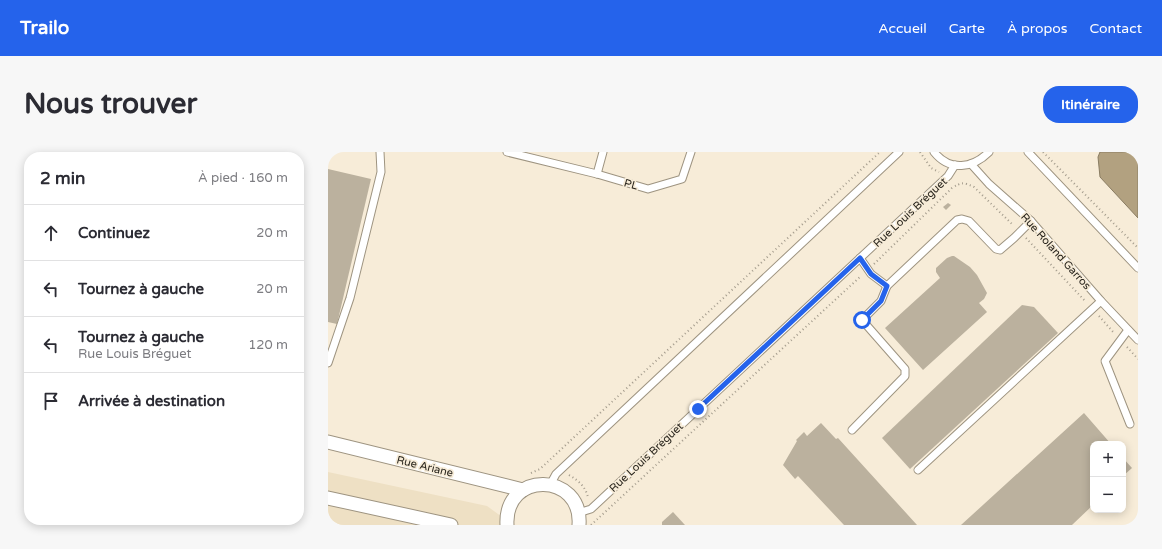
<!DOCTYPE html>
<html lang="fr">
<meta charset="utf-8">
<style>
:root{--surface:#fff;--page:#f7f7f7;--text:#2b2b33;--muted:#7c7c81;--line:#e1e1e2;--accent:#2563eb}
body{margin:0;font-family:"Varela Round",sans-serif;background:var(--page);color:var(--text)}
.controls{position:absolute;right:12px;bottom:12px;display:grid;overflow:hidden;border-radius:8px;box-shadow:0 2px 10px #0003}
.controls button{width:36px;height:36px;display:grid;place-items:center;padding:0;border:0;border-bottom:1px solid var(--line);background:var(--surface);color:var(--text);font:20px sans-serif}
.stop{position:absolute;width:12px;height:12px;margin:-9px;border:3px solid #2563eb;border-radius:50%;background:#fff}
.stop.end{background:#2563eb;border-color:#fff;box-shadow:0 1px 4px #0008}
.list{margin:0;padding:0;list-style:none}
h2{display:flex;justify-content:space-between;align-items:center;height:52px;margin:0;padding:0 16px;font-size:17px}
h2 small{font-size:13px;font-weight:400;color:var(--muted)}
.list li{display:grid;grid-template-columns:26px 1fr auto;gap:12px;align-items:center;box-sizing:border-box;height:56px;padding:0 16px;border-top:1px solid var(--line)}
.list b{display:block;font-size:15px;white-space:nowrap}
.list p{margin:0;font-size:13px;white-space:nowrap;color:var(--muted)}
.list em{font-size:13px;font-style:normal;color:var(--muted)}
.icon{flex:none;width:22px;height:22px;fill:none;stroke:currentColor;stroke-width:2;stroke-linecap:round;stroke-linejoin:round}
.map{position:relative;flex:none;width:810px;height:373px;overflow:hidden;border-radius:16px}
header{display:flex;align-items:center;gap:24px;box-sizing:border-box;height:56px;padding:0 20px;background:var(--accent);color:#fff}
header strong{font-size:19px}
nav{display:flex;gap:22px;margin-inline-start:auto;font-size:14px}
.intro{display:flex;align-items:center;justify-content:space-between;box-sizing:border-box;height:96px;padding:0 24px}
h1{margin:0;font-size:28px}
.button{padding:10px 18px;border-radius:16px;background:var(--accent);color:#fff;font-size:14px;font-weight:700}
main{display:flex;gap:24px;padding:0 24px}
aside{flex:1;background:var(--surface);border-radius:16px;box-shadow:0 2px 10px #0003}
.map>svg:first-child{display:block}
</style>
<header>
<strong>Trailo</strong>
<nav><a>Accueil</a><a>Carte</a><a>À propos</a><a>Contact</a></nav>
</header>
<div class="intro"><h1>Nous trouver</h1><a class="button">Itinéraire</a></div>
<main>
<aside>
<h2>2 min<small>À pied · 160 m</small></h2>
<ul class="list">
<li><svg class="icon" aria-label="ahead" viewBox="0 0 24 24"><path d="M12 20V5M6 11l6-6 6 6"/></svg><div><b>Continuez</b></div><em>20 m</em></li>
<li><svg class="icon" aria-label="left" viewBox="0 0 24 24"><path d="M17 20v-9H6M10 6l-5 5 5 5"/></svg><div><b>Tournez à gauche</b></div><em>20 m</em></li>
<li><svg class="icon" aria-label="left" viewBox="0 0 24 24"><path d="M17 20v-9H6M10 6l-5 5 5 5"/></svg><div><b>Tournez à gauche</b><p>Rue Louis Bréguet</p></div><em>120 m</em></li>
<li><svg class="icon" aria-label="arrive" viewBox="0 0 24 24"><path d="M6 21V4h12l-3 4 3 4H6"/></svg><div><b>Arrivée à destination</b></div></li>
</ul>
</aside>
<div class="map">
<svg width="810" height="373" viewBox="0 0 810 373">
<rect width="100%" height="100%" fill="#f7ecd8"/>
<!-- built -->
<polygon fill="#eee0c4" points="0,320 159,354 185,373 0,373"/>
<!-- water -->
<polygon fill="#b2a180" stroke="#897c62" points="772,0 810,0 810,66 772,25 770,5"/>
<!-- building -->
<g fill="#bbb19e">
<polygon points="0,17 43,27 9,172 0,170"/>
<polygon points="620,51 623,53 618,58 615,55"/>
<polygon points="624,104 626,104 642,115 649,123 659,141 656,147 651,151 659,160 595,218 557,176 612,126 608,120 608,116 619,106"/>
<polygon points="694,153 706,155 730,181 582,317 554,286"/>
<polygon points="756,261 783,292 765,292 765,353 744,373 633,373"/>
<polygon points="493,271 508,287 510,286 589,373 516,373 470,324 467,327 455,313 469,289 468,288 476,280 479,284"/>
<polygon points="795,306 804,316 795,324"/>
<polygon points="345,360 357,373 334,373 334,370"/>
</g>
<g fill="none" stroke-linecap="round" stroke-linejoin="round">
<!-- lane casing -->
<g stroke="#9e9481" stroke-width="9">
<g id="lane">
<polyline points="179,0 269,22 320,37 354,27 363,0"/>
<path d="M606 0C622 20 645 16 661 0"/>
<polyline points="700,0 810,116"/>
<polyline points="643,12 661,32 703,69 773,149 810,188"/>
<polyline points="269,22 275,0"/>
<polyline points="532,106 543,122 559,134"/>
<polyline points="800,178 777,209 802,272"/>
<polyline points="0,211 22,146 53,20 52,0"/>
<polyline points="524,278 577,224 577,217 534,168 553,149 559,134 629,68 634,67 641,69 668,97 672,98 686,86 703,69"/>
<polyline points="590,318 773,149"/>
<polyline points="222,333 228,322 571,0"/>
<polyline points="250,361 263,357 620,24 627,13"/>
</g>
</g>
<!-- street casing -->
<g stroke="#9e9481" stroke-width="15">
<g id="street">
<polyline points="0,290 195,338"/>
<polyline points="0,346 123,373"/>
<path d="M179 373C176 318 255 320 251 373"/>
</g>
</g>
<!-- path -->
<g stroke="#a49c8d" stroke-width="2" stroke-dasharray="1 3" stroke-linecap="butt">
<polyline points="592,0 603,16 611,20"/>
<polyline points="715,0 810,96"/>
<polyline points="698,86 758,150"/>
<path d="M546 112 624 36C634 30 635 30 646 35L685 73"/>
<polyline points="771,164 786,181"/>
<polyline points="799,195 810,207"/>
<polyline points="203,321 212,317 552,0"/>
<path d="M241 323C251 329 258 335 260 346"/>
<polyline points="263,373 533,124"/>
</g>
<!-- lane -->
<use href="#lane" stroke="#fff" stroke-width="7"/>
<!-- street -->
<use href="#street" stroke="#fff" stroke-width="13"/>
</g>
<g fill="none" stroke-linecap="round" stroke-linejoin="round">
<!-- route -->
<polyline stroke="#2563eb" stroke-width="5" points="370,257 532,106 543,122 559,134 553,149 534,168"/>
</g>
<g text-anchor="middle" stroke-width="3.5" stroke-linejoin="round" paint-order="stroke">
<!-- street labels -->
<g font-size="11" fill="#28241c" stroke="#f7ecd8">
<text transform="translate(303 32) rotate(16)" y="4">PL</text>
<text transform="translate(582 60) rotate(-43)" y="4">Rue Louis Bréguet</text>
<text transform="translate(728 99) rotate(48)" y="4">Rue Roland Garros</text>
<text transform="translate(318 305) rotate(-43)" y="4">Rue Louis Bréguet</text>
<text transform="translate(97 314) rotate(14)" y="4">Rue Ariane</text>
</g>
</g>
</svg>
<div class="controls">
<button>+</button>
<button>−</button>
</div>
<div class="stop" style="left:534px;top:168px"></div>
<div class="stop end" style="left:370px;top:257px"></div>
</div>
</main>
